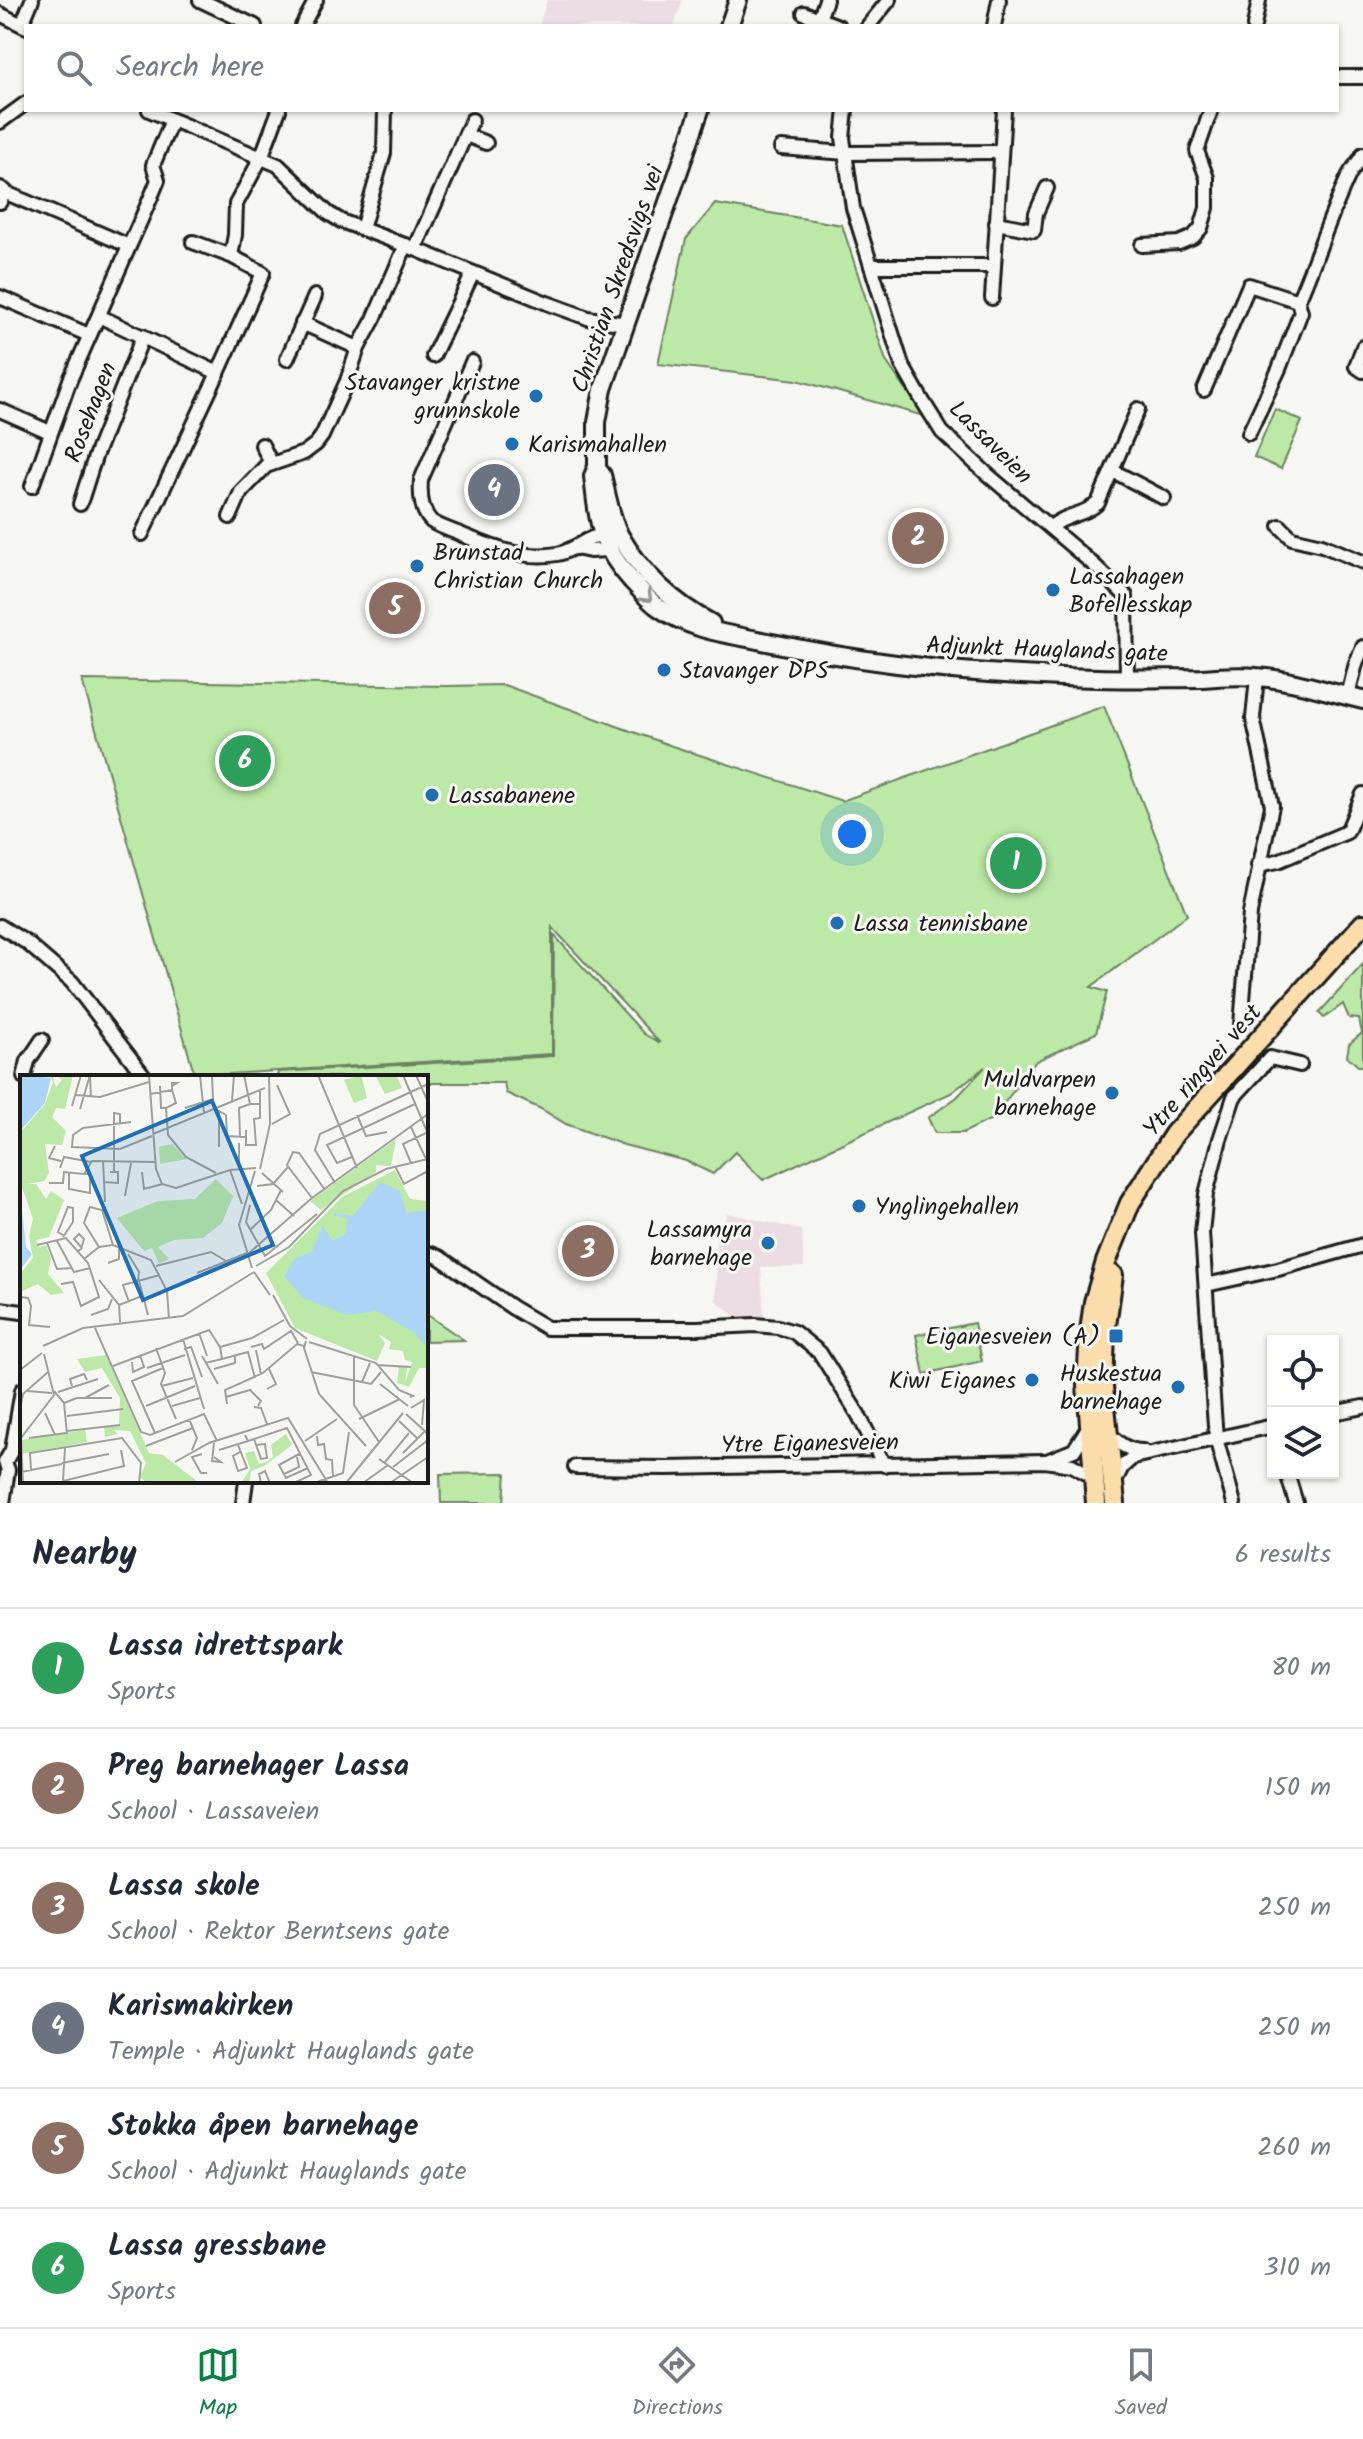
<!DOCTYPE html>
<meta charset="utf-8">
<style>
:root{--surface:#fff;--page:#f2f2f3;--text:#1f2937;--muted:#747a83;--line:#e0e1e3;--accent:#0b8043}
body{margin:0;font-family:Kalam,sans-serif;background:var(--page);color:var(--text)}
.controls{position:absolute;right:24px;bottom:24px;display:grid;overflow:hidden;border-radius:0px;box-shadow:0 2px 6px #0004}
.controls button{width:72px;height:72px;display:grid;place-items:center;padding:0;border:0;border-bottom:2px solid var(--line);background:var(--surface);color:var(--text);font:40px sans-serif}
.you{position:absolute;left:852px;top:834px;width:28px;height:28px;margin:-20px;border:6px solid #fff;border-radius:50%;background:#1a73e8;box-shadow:0 0 0 12px #1a73e833}
.badge{display:grid;place-items:center;width:52px;height:52px;border-radius:50%;background:var(--accent);color:#fff;font-size:26px;font-weight:700}
.pin{position:absolute;translate:-50% -50%;border:4px solid #fff;box-shadow:0 2px 8px #0006}
.list{margin:0;padding:0;list-style:none}
h2{display:flex;justify-content:space-between;align-items:center;height:104px;margin:0;padding:0 32px;font-size:34px}
h2 small{font-size:26px;font-weight:400;color:var(--muted)}
.list li{display:grid;grid-template-columns:52px 1fr auto;gap:24px;align-items:center;box-sizing:border-box;height:120px;padding:0 32px;border-top:2px solid var(--line)}
.list b{display:block;font-size:30px;white-space:nowrap}
.list p{margin:0;font-size:26px;white-space:nowrap;color:var(--muted)}
.list em{font-size:26px;font-style:normal;color:var(--muted)}
.icon{flex:none;width:44px;height:44px;fill:none;stroke:currentColor;stroke-width:2;stroke-linecap:round;stroke-linejoin:round}
.map{position:relative;flex:none;width:1363px;height:1503px;overflow:hidden}
.search{position:absolute;background:var(--surface);box-shadow:0 2px 6px #0004;left:24px;right:24px;top:24px;height:88px;display:flex;align-items:center;gap:20px;box-sizing:border-box;padding:0 28px;border-radius:0px;color:var(--muted);font-size:30px}
.sheet{height:824px;background:var(--surface)}
nav{display:flex;justify-content:space-around;align-items:center;box-sizing:border-box;height:112px;border-top:2px solid var(--line);background:var(--surface);font-size:22px;color:var(--muted)}
nav a{display:grid;justify-items:center;gap:4px}
nav .on{color:var(--accent)}
.map>svg:first-child{display:block}
</style>
<div class="map">
<svg width="1363" height="1503" viewBox="0 0 1363 1503">
<rect width="100%" height="100%" fill="#f6f6f2"/>
<filter id="ink" filterUnits="userSpaceOnUse"><feTurbulence type="fractalNoise" baseFrequency=".0125" numOctaves="2"/><feDisplacementMap in="SourceGraphic" scale="16" xChannelSelector="R" yChannelSelector="G"/><feConvolveMatrix kernelMatrix="1 2 1 2 8 2 1 2 1" color-interpolation-filters="sRGB"/></filter>
<g filter="url(#ink)">
<!-- built -->
<g fill="#ecdde4">
<polygon points="547,0 683,0 674,26 539,26"/>
<polygon points="727,1213 802,1230 804,1267 761,1268 764,1316 738,1318 716,1301 716,1229 722,1227"/>
</g>
<!-- green -->
<g fill="#bce9a7" stroke="#6c8262" stroke-width="2">
<polygon points="715,204 842,225 886,361 924,416 797,380 658,364 686,239"/>
<polygon points="1275,409 1302,421 1281,469 1254,457"/>
<polygon points="82,680 447,686 504,685 672,746 842,801 1104,706 1187,915 1091,987 1107,992 1096,1033 1036,1061 992,1119 963,1133 935,1133 928,1118 957,1097 985,1067 951,1093 763,1180 735,1152 713,1174 686,1161 624,1145 566,1124 541,1109 506,1093 504,1083 426,1083 426,1077 277,1077 278,1072 553,1056 554,935 644,1034 660,1043 552,927 552,1054 195,1076"/>
<polygon points="1363,964 1363,1066 1358,1066 1347,1056 1349,1044 1362,1033 1359,1019 1349,1018 1343,1004 1324,1018 1319,1013"/>
<polygon points="426,1314 464,1340 426,1341"/>
<polygon points="974,1323 982,1361 924,1374 916,1335"/>
<polygon points="506,1473 504,1503 441,1503 440,1474"/>
</g>
<g fill="none" stroke-linecap="round" stroke-linejoin="round">
<!-- minor casing -->
<g stroke="#1c1c1c" stroke-width="18">
<g id="minor">
<polyline points="200,0 255,26"/>
<polyline points="804,13 838,26"/>
<polyline points="0,14 26,27"/>
<polyline points="819,19 826,0"/>
<polyline points="22,24 32,0"/>
<polyline points="302,26 316,0"/>
<polyline points="868,26 889,0"/>
<polyline points="994,26 999,0"/>
<polyline points="1254,26 1259,0"/>
<polyline points="1337,77 1363,77"/>
<polyline points="149,110 278,165 328,213 341,221 415,249 547,303 588,318 626,324"/>
<polyline points="846,110 843,138 853,208 902,365 922,400 942,432 987,474 1094,565 1126,596 1127,678"/>
<polyline points="0,122 26,103"/>
<polyline points="466,135 486,143"/>
<polyline points="781,148 846,153 1000,152"/>
<polyline points="0,188 5,191 0,202"/>
<polyline points="11,195 129,246"/>
<polyline points="996,223 1034,230 1036,213 1047,188"/>
<polyline points="362,229 384,153 385,110"/>
<polyline points="1142,245 1179,243 1193,237 1201,228 1207,208 1207,178 1197,151 1211,110"/>
<polyline points="415,249 472,120"/>
<polyline points="231,256 235,235 236,204 261,158 279,110"/>
<polyline points="871,266 993,266"/>
<polyline points="0,297 89,335"/>
<polyline points="992,298 1004,110"/>
<polyline points="99,316 218,373 263,273 231,256 193,242"/>
<polyline points="302,323 358,348"/>
<polyline points="1363,347 1356,366 1363,371"/>
<polyline points="433,356 473,273"/>
<polyline points="287,359 315,296"/>
<path d="M472 362 421 480C420 493 421 511 431 521 439 527 451 530 460 534 491 547 522 560 557 554 575 551 589 534 608 535"/>
<polyline points="1204,390 1249,285 1298,301"/>
<polyline points="0,410 50,432"/>
<path d="M1249 433 1279 369 1301 312 1298 301C1316 260 1330 215 1349 175 1353 167 1359 163 1363 154"/>
<polyline points="262,445 271,463"/>
<polyline points="1113,471 1164,498"/>
<polyline points="32,486 70,380 151,197 158,180 153,165 172,120"/>
<polyline points="80,504 96,454 143,336"/>
<polyline points="230,517 241,492 266,466 304,453 316,444 322,436 347,381 358,348 374,319 406,245"/>
<polyline points="1280,526 1292,538 1322,545 1363,562"/>
<path d="M1051 527C1065 514 1084 516 1098 503L1138 409"/>
<polyline points="142,534 218,373"/>
<polyline points="576,548 590,551 607,550 613,542"/>
<polyline points="1348,696 1356,663 1363,647"/>
<polyline points="1258,865 1278,861 1347,832 1363,794"/>
<polyline points="0,926 27,943 72,982 145,1077"/>
<polyline points="1241,1025 1250,913 1272,806 1253,718 1257,677"/>
<polyline points="24,1077 28,1061 42,1040"/>
<polyline points="426,1252 439,1257 513,1308 547,1328 698,1328 755,1325 778,1327 794,1332 820,1353 858,1414 884,1465"/>
<polyline points="1206,1285 1278,1269 1363,1245"/>
<polyline points="0,1309 22,1312"/>
<polyline points="1333,1413 1363,1407"/>
<path d="M1108 1433C1119 1444 1128 1451 1143 1451"/>
<polyline points="1049,1460 1074,1450 1089,1426"/>
<polyline points="575,1467 666,1468 1045,1461 1072,1465 1095,1478"/>
<polyline points="1287,1473 1296,1503"/>
<polyline points="1114,1483 1122,1467 1133,1457 1273,1426"/>
<polyline points="3,1503 8,1470 5,1462 12,1450 22,1390"/>
<polyline points="243,1503 246,1481"/>
<polyline points="1234,1503 1216,1438 1214,1412 1202,1233 1206,1194 1220,1139 1234,1097 1270,1058 1300,1065"/>
</g>
</g>
<!-- secondary casing -->
<g stroke="#1c1c1c" stroke-width="22">
<g id="secondary">
<polyline points="729,26 738,0"/>
<path d="M700 110 603 389 597 422V467L593 476C598 522 600 546 632 581 641 590 648 600 658 607 693 632 732 634 772 643 880 666 988 676 1098 678 1133 679 1167 678 1202 678 1220 677 1238 675 1256 677 1292 679 1328 692 1363 700"/>
<path d="M599 471 602 475C607 495 610 517 620 536 641 573 674 604 711 623"/>
</g>
</g>
<!-- primary casing -->
<g stroke="#1c1c1c" stroke-width="24">
<g id="primary">
<polyline points="1113,1275 1105,1333 1103,1387 1115,1503"/>
<polyline points="1096,1503 1087,1385 1090,1331 1094,1302 1106,1262 1130,1203 1174,1134 1363,924"/>
</g>
</g>
<!-- minor -->
<use href="#minor" stroke="#f6f6f2" stroke-width="12"/>
<!-- secondary -->
<use href="#secondary" stroke="#f6f6f2" stroke-width="16"/>
<!-- primary -->
<use href="#primary" stroke="#fbddab" stroke-width="18"/>
</g>
<!-- one-way arrows -->
<defs><path id="oneway-chevron" d="M-2-3.5L2.5 0L-2 3.5" fill="none" stroke-width="1.6" stroke-linecap="round" stroke-linejoin="round" transform="scale(2)"/></defs>
<use stroke="#949492" href="#oneway-chevron" transform="translate(647 597) rotate(45)"/>
</g>
<!-- markers -->
<g fill="#1f6fb2" stroke="#f6f6f2" stroke-width="3">
<circle cx="536" cy="396" r="8"/>
<circle cx="512" cy="444" r="8"/>
<circle cx="417" cy="566" r="8"/>
<circle cx="1053" cy="590" r="8"/>
<circle cx="664" cy="670" r="8"/>
<circle cx="432" cy="795" r="8"/>
<circle cx="837" cy="923" r="8"/>
<circle cx="1112" cy="1093" r="8"/>
<circle cx="859" cy="1206" r="8"/>
<circle cx="768" cy="1243" r="8"/>
<rect x="1108" y="1328" width="16" height="16" rx="4"/>
<circle cx="1032" cy="1380" r="8"/>
<circle cx="1178" cy="1387" r="8"/>
</g>
<g text-anchor="middle" stroke-width="6" stroke-linejoin="round" paint-order="stroke">
<!-- street labels -->
<g font-size="24" fill="#1c1c1c" stroke="#f6f6f2">
<text transform="translate(617 279) rotate(-71)" y="8">Christian Skredsvigs vei</text>
<text transform="translate(90 412) rotate(-69)" y="8">Rosehagen</text>
<text transform="translate(991 442) rotate(45)" y="8">Lassaveien</text>
<text transform="translate(1047 649) rotate(2)" y="8">Adjunkt Hauglands gate</text>
<text transform="translate(1202 1070) rotate(-49)" y="8">Ytre ringvei vest</text>
<text transform="translate(810 1443) rotate(-1)" y="8">Ytre Eiganesveien</text>
</g>
<!-- poi labels -->
<g font-size="24" fill="#1c1c1c" stroke="#f6f6f2" text-anchor="start">
<text x="520" y="390" text-anchor="end">Stavanger kristne<tspan x="520" dy="28">grunnskole</tspan></text>
<text x="528" y="452">Karismahallen</text>
<text x="433" y="560">Brunstad<tspan x="433" dy="28">Christian Church</tspan></text>
<text x="1069" y="584">Lassahagen<tspan x="1069" dy="28">Bofellesskap</tspan></text>
<text x="680" y="678">Stavanger DPS</text>
<text x="448" y="803">Lassabanene</text>
<text x="853" y="931">Lassa tennisbane</text>
<text x="1096" y="1087" text-anchor="end">Muldvarpen<tspan x="1096" dy="28">barnehage</tspan></text>
<text x="875" y="1214">Ynglingehallen</text>
<text x="752" y="1237" text-anchor="end">Lassamyra<tspan x="752" dy="28">barnehage</tspan></text>
<text x="1100" y="1344" text-anchor="end">Eiganesveien (A)</text>
<text x="1162" y="1381" text-anchor="end">Huskestua<tspan x="1162" dy="28">barnehage</tspan></text>
<text x="1016" y="1388" text-anchor="end">Kiwi Eiganes</text>
</g>
</g>
<!-- overview -->
<g transform="translate(20 1075)">
<rect width="408" height="408" fill="#f6f6f2"/>
<path d="M30 0 33 2 36 12 42 5 35 0H53L45 34 36 33 32 42 46 56 42 70 25 69 29 98 24 106 8 109H16L26 124 31 116 44 125 29 162 16 165 19 172 26 170 31 183 28 199 44 218 31 220 18 209 0 217V199L13 183 9 161 13 144 0 106V58L25 29 33 7ZM341 0 347 23 334 28 324 5ZM355 0H376L382 13 365 19ZM376 64 371 91 356 90V97L301 135 290 126ZM152 69 167 84 140 89 139 72ZM375 95 390 124 408 126V293H399L389 312 377 308 379 291 387 292 385 308 392 287 385 285 383 276 369 274 371 267 358 259 365 268 357 286 275 253 246 198 322 122ZM196 104 213 121 202 148 183 163 154 165 138 172 149 184 139 189 132 173 124 176 97 143 138 126 175 124ZM86 280 129 378 143 380 178 407 127 408 120 402 126 388 110 356 94 355 97 359 85 362 84 352 99 350 100 323 82 293 65 297 57 284ZM65 355 67 367 2 379V365ZM266 359 272 370 244 391 231 396 229 408H221L230 394 225 378 234 376 239 389 246 387 253 382 251 370Z" fill="#bce9a7"/>
<path d="M0 0 31 3 25 28 0 56ZM360 107 380 116 386 138 408 135 405 271 395 258 356 236 327 240 283 223 264 201 276 183 292 177 302 151 313 166 326 158 327 143 314 140 313 138 333 141ZM0 117 6 172 12 179 0 195Z" fill="#add5f7"/>
<path fill="none" stroke="#9f9f9c" stroke-width="2" d="M129 0 136 94 142 109 156 113 210 95 236 93M180 0 184 38M224 0 230 29H240M298 0 337 93M383 0 408 59M396 0 408 27M140 11 141 33H146M152 15 156 28 146 33 148 60 166 82 196 98M130 19 152 15V8H157L152 11M56 20 80 22 129 7M212 26 214 0M52 31 61 0M165 33 193 24 192 0M60 34 70 0 71 23M199 35V72M199 36 206 40 207 61 225 62M337 40 346 61 367 57M111 47 63 53 53 60 52 72 100 74 132 61M252 49 270 39 257 10M391 52 406 84M226 55V70H236L234 44 240 43V15M133 59 245 13M220 61 219 33 230 29M35 71 29 83 41 86M332 82 317 88 307 70 395 29M83 86 85 127M391 88 383 69 406 58M40 93 44 82 71 87M219 93V68M376 93 384 109 408 96M240 94 250 49 249 0M210 95 222 129M94 96V38L100 39V49M49 97V114L70 118V99H64M122 97 124 114 143 109M242 98 263 117M84 107 98 108V97H90M29 108H43L44 97 64 99 72 86 135 87M315 108 295 75 300 59 408 9M237 111 253 109 268 92M105 121 111 88M292 123 267 90 273 77 279 78 305 115M256 125 274 141M230 130 226 147 245 181 297 139M230 155 251 135 261 115M43 162 53 147V133L48 132 38 157 43 160M37 166 54 197 70 193M27 168 37 194 52 193M17 170 46 163 68 188 79 222 61 231 53 207 41 209M79 172 64 148 70 132 82 135 93 170M58 176 61 174 64 164 59 159 54 164 61 172M229 178 292 123 408 39M108 179 119 197 118 206M64 184 79 172 93 170 131 185 147 216 149 244M88 188 99 184V170M136 191 191 177 206 186M236 191 269 172 323 116 366 94 408 84M232 193 219 150 235 96M234 197 250 220M177 198 227 178M79 205 99 230 100 247M119 206 128 240M253 220 270 251 287 264M0 222 8 223 11 231 9 250 30 252M109 227 103 210 140 200M99 230 122 221M71 240 88 234 92 224M75 253 121 357 130 360 184 339 197 366M179 258 187 281M163 264 184 334M286 266 284 273 299 319 346 371M289 267 356 288 379 315 393 321 390 322M23 271 63 253 163 241 234 197M231 272 242 269 244 274 271 256 278 268M136 273 145 298 141 309 156 344M164 274 171 272 182 302M236 275 241 299M182 281 198 309M334 282V330L359 367M202 284 228 277 235 303M112 287 113 297 124 292 120 280M185 288 202 284 200 272M357 290 391 292M93 291 189 255 200 272 232 263 264 245M127 293 165 280M194 294 215 288V281M0 295 22 278M291 297 342 307 350 288M342 307 351 309 361 297M360 309 388 331M52 311 50 304 64 299 67 305M142 311 173 303M247 314 256 309 249 294M7 316 32 318M34 316 44 328 47 359M38 317 78 304M206 322 230 315 241 326 238 331M65 323 89 310M44 328 57 323H92M207 329 205 315 243 298 277 269 284 271M126 331 175 311M152 331 180 323M234 332 241 333 247 349M391 333 404 325 402 350M0 334 3 319 28 297M25 338 35 360M386 339 408 359M47 341 103 334M169 344 177 363 172 375M339 344 380 324M379 346 398 364M47 356 100 350M135 358 112 306 143 293M225 360 228 366 267 353 291 400 274 408M297 361 298 370 304 369 306 384 312 385 313 401M9 363 46 358M234 364 241 384 247 383 245 369 236 370M285 366 317 344M194 368 192 386 201 387 194 382M218 370 227 393 218 396 213 381 220 377M126 371 173 353M199 375 228 366M281 378 259 390 266 403 288 393M383 378 404 357M182 379 172 382 181 398H187M359 384 393 408M155 387 189 368 268 343 308 408M365 387 389 358M42 388 89 379M373 392 408 365M11 395 10 378 102 363 121 388 119 408M1 397 42 389M264 399 279 392 277 382M43 406 45 373M3 408 1 363 34 320 24 279M35 408 104 391 101 375M241 408 239 399 245 396 250 408M294 408 323 398 329 357M326 408 383 338M343 408 368 390M370 408 408 382"/>
<path fill="#1f6fb2" fill-opacity="0.15" stroke="#1f6fb2" stroke-width="4" d="M192 26 253 170 123 225 62 81Z"/>
<rect width="408" height="408" fill="none" stroke="#1c1c1c" stroke-width="4"/>
</g>
</svg>
<div class="controls">
<button><svg class="icon" aria-label="locate" viewBox="0 0 24 24"><circle cx="12" cy="12" r="6"/><path d="M12 2v4M12 18v4M2 12h4M18 12h4"/></svg></button>
<button><svg class="icon" aria-label="layers" viewBox="0 0 24 24"><path d="M12 4l9 5-9 5-9-5zM3 14l9 5 9-5"/></svg></button>
</div>
<div class="you"></div>
<div class="pin badge" style="left:1016px;top:863px;background:#2e9e5b">1</div>
<div class="pin badge" style="left:918px;top:538px;background:#8d6e63">2</div>
<div class="pin badge" style="left:588px;top:1251px;background:#8d6e63">3</div>
<div class="pin badge" style="left:494px;top:490px;background:#6b7280">4</div>
<div class="pin badge" style="left:395px;top:608px;background:#8d6e63">5</div>
<div class="pin badge" style="left:245px;top:761px;background:#2e9e5b">6</div>
<div class="search"><svg class="icon" aria-label="search" viewBox="0 0 24 24"><circle cx="10" cy="10" r="6"/><path d="M15 15l6 6"/></svg>Search here</div>
</div>
<section class="sheet">
<h2>Nearby<small>6 results</small></h2>
<ul class="list">
<li><span class="badge" style="background:#2e9e5b">1</span><div><b>Lassa idrettspark</b><p>Sports</p></div><em>80 m</em></li>
<li><span class="badge" style="background:#8d6e63">2</span><div><b>Preg barnehager Lassa</b><p>School · Lassaveien</p></div><em>150 m</em></li>
<li><span class="badge" style="background:#8d6e63">3</span><div><b>Lassa skole</b><p>School · Rektor Berntsens gate</p></div><em>250 m</em></li>
<li><span class="badge" style="background:#6b7280">4</span><div><b>Karismakirken</b><p>Temple · Adjunkt Hauglands gate</p></div><em>250 m</em></li>
<li><span class="badge" style="background:#8d6e63">5</span><div><b>Stokka åpen barnehage</b><p>School · Adjunkt Hauglands gate</p></div><em>260 m</em></li>
<li><span class="badge" style="background:#2e9e5b">6</span><div><b>Lassa gressbane</b><p>Sports</p></div><em>310 m</em></li>
</ul>
</section>
<nav>
<a class="on"><svg class="icon" aria-label="map" viewBox="0 0 24 24"><path d="M3 6l6-2 6 2 6-2v14l-6 2-6-2-6 2zM9 4v14M15 6v14"/></svg>Map</a>
<a><svg class="icon" aria-label="directions" viewBox="0 0 24 24"><path d="M12 3l9 9-9 9-9-9zM9 14v-3h6M13 9l2 2-2 2"/></svg>Directions</a>
<a><svg class="icon" aria-label="saved" viewBox="0 0 24 24"><path d="M7 4h10v16l-5-4-5 4z"/></svg>Saved</a>
</nav>
